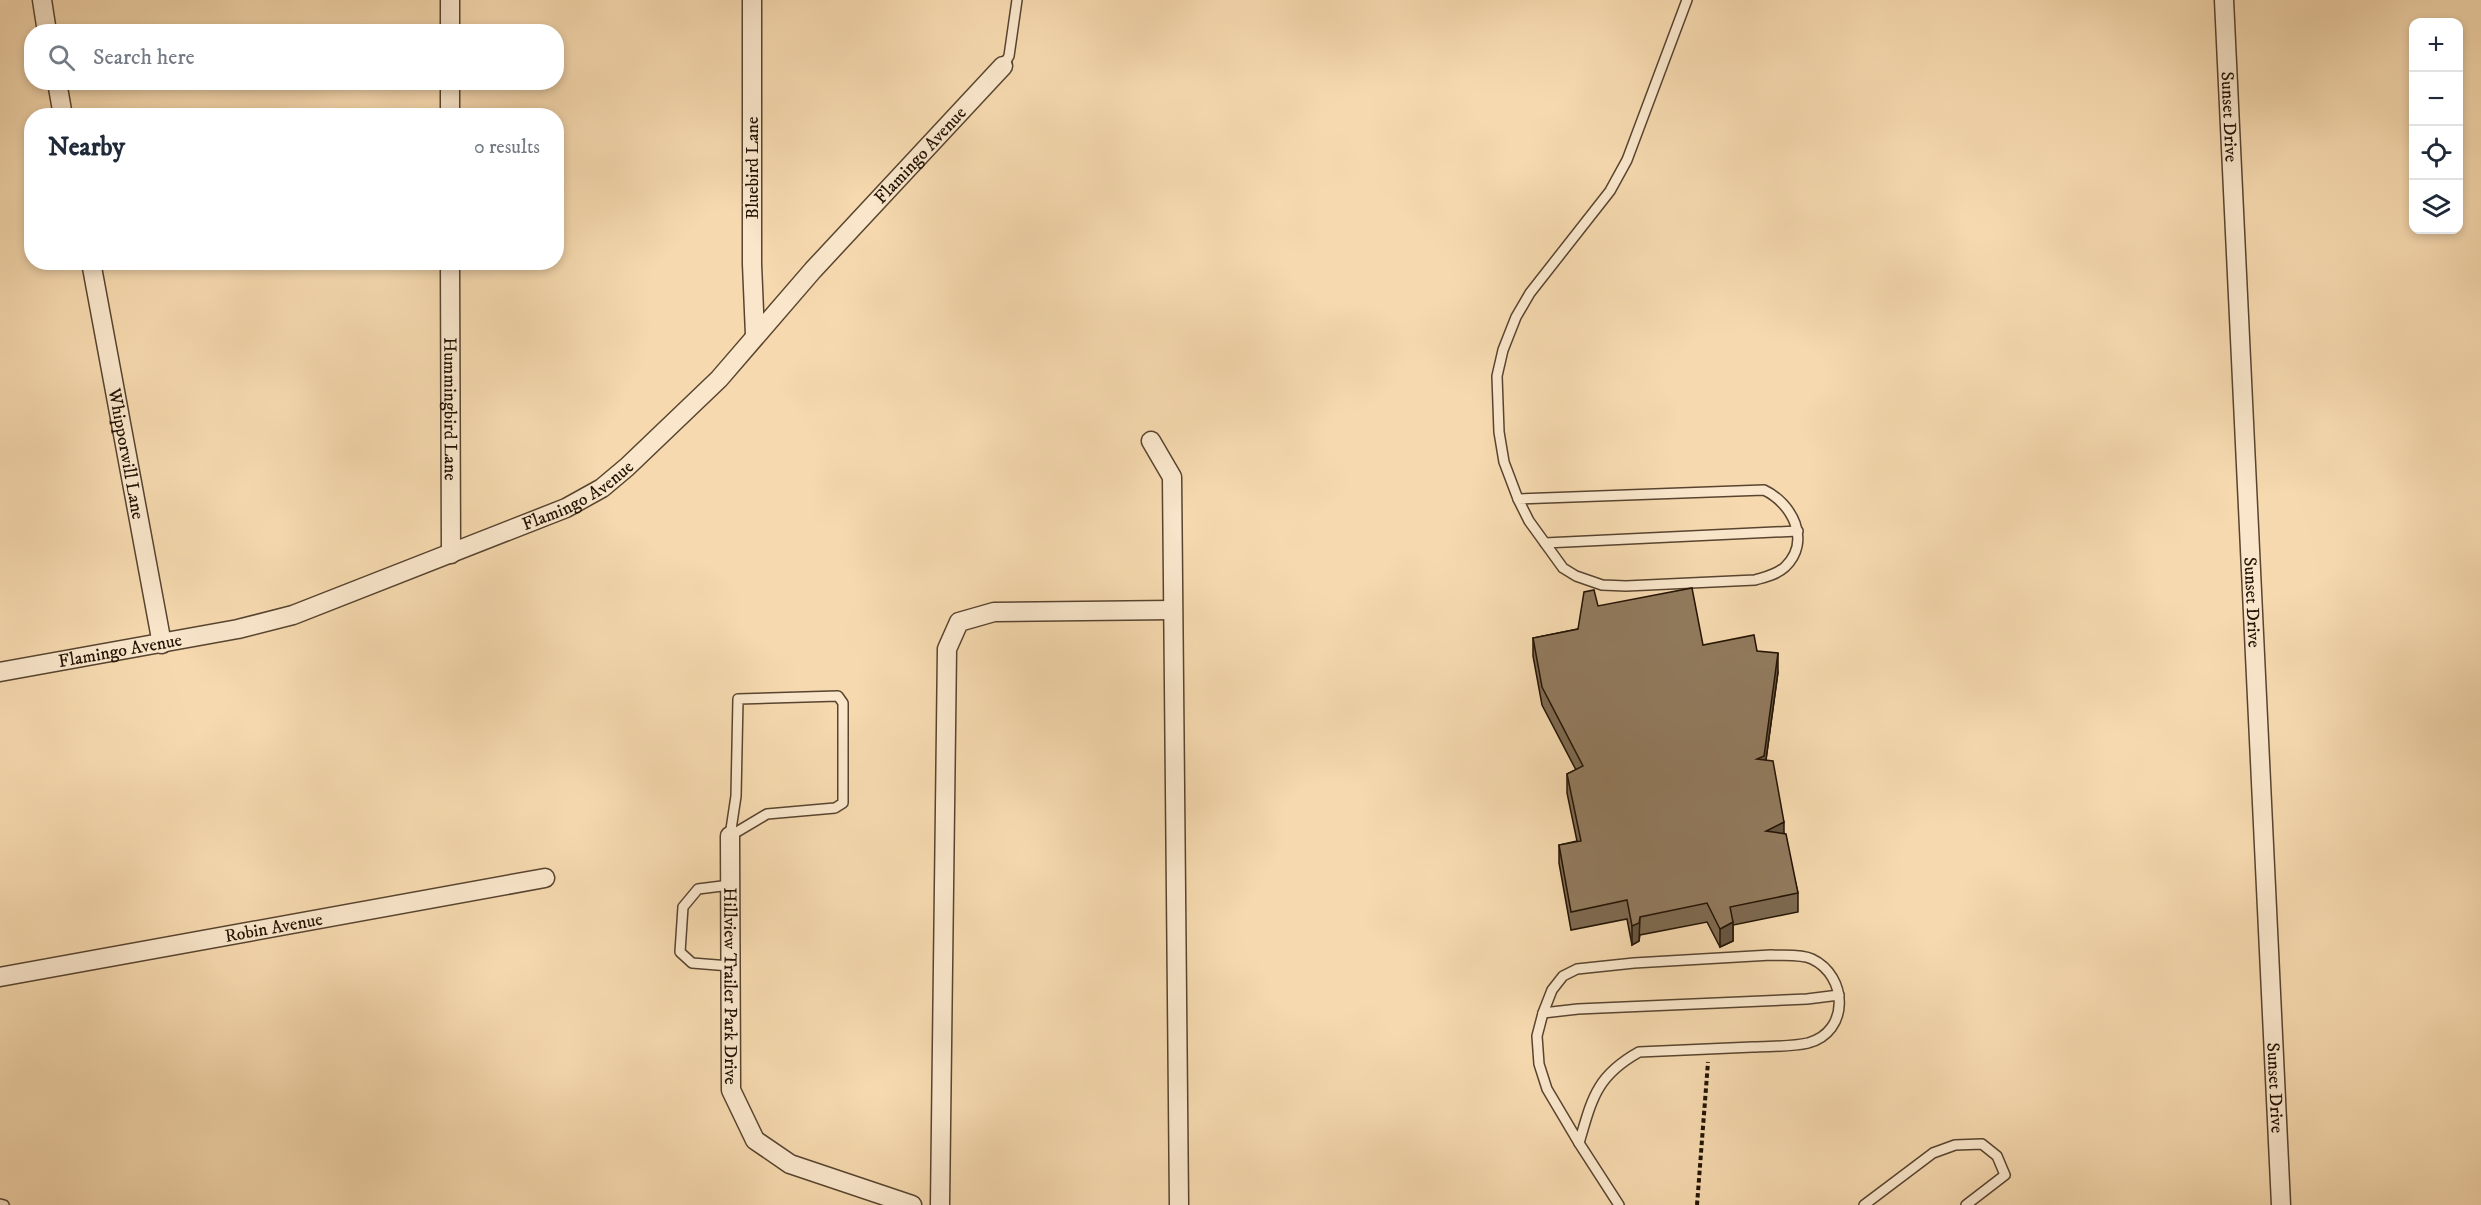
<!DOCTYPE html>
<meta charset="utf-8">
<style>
:root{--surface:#fff;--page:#f2f2f3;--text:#1f2937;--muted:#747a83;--line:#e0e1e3}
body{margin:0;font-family:"IM FELL DW Pica",serif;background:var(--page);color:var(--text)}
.controls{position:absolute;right:18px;top:18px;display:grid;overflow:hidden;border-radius:12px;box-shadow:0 3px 9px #0003}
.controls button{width:54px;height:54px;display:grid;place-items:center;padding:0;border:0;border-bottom:2px solid var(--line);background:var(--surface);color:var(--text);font:30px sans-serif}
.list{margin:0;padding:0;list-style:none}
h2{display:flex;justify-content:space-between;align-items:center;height:78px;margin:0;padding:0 24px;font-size:26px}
h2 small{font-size:20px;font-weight:400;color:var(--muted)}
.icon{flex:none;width:33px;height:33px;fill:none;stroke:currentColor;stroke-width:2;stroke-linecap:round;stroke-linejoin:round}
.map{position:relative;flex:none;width:2481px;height:1205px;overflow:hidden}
.search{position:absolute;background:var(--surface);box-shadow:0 3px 9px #0003;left:24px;top:24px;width:540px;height:66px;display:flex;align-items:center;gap:15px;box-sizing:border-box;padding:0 21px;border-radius:24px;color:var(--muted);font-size:22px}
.panel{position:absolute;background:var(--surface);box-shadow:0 3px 9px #0003;left:24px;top:108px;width:540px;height:162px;border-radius:24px}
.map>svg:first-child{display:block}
</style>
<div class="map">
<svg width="2481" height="1205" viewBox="0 0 2481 1205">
<rect width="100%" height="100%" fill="#f6d9af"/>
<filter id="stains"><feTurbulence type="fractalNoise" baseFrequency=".00333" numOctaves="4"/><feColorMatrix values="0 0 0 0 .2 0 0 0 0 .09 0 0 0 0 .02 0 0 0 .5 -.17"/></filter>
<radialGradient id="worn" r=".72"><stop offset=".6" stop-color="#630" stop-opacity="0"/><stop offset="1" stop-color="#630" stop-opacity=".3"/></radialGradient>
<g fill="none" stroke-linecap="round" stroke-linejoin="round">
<!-- lane casing -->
<g stroke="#58442f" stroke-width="12">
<g id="lane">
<polyline points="1003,66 1009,56 1017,0"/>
<path d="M1764 490C1792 503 1812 541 1785 567 1776 575 1765 577 1755 580L1626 586 1602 585 1576 576 1563 568 1529 521 1518 499Z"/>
<polyline points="1518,499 1504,462 1499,432 1497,376 1503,350 1516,317 1530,293 1610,191 1627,160 1687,0"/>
<polyline points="1545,543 1798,531"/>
<polygon points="838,696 843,703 843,803 835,808 767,814 730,836 736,796 738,699"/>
<polyline points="730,885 698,889 683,907 680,952 692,963 730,966"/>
<path d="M1771 955C1784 956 1801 954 1812 959 1848 976 1850 1032 1808 1043 1791 1047 1771 1046 1753 1047 1715 1049 1677 1050 1639 1052 1596 1076 1592 1099 1579 1143L1547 1089 1539 1064 1537 1036 1543 1013 1552 990 1563 976 1577 969 1634 963Z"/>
<polyline points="1543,1013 1578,1009 1807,999 1839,995"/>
<polyline points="1579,1143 1619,1205"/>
<polyline points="0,1204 4,1205"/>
<polyline points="1864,1205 1933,1153 1955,1145 1982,1144 1997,1156 2005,1175 1966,1205"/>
</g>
</g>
<!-- street casing -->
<g stroke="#58442f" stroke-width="21">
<g id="street">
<polyline points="42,0 47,32"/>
<polyline points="752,0 752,264 755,335"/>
<path id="s1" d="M2224 0 2281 1205"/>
<polyline points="450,32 450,0"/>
<polyline points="57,82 63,116"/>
<polyline points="450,116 450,82"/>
<path id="s2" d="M91 262 162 644"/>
<path id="s3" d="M450 262 451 554"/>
<polyline points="1151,441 1172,477 1179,1205"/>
<path id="s4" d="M0 672 238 629 293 615 566 508 602 488 627 467 719 379 813 270 1003 66"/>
<path id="s5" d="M730 836 731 1090 755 1140 790 1164 912 1205"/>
<path id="s6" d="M0 977 545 878"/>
<polyline points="940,1205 947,649 959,622 994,612 1172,610"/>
</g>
</g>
<!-- path -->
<polyline stroke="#231304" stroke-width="4" stroke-dasharray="4.5 3" stroke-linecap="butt" points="1697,1205 1708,1062"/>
<!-- lane -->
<use href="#lane" stroke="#f9e6cb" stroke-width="9"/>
<!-- street -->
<use href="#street" stroke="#f9e6cb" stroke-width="18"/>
</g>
<!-- wall -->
<polygon fill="#7d6950" stroke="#231304" stroke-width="1.5" points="1598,606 1703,645 1757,651 1778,672 1766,760 1784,834 1798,893 1798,912 1733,925 1733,941 1720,947 1707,922 1640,935 1639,941 1632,945 1627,919 1571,930 1559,863 1559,845 1577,841 1567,793 1567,774 1576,770 1542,705 1533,656 1533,638 1578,629"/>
<!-- shaded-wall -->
<g fill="#665541" stroke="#231304" stroke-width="1.5">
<polygon points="1778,653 1778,672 1764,774 1757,759"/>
<polygon points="1784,822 1784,841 1766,831"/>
<polygon points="1640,917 1639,941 1632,945 1632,926"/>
<polygon points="1733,922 1733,941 1720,947 1720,929"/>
</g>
<!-- building -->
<polygon fill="#917a5d" stroke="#231304" stroke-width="1.5" points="1692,588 1703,645 1754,635 1757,651 1778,653 1764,756 1757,759 1773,761 1784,822 1766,831 1786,834 1798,893 1730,907 1733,922 1720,929 1707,903 1640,917 1639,923 1632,926 1627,900 1571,912 1559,845 1581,841 1567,774 1583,766 1542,687 1533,638 1578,629 1584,592 1594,590 1598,606"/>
<g text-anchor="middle" stroke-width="4.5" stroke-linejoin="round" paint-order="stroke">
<!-- street labels -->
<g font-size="18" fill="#231304" stroke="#f9e6cb">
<text dy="6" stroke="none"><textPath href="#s1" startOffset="117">Sunset Drive</textPath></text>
<text dy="6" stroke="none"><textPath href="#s4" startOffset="1094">Flamingo Avenue</textPath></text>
<text transform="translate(752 168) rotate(-90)" y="6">Bluebird Lane</text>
<text dy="6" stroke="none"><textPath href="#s3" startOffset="147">Hummingbird Lane</textPath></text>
<text dy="6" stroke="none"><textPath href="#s2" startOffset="195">Whipporwill Lane</textPath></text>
<text dy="6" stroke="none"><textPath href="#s4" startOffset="608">Flamingo Avenue</textPath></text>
<text dy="6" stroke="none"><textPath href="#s1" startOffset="603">Sunset Drive</textPath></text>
<text dy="6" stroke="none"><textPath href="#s4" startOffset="122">Flamingo Avenue</textPath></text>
<text dy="6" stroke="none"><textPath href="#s6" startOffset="278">Robin Avenue</textPath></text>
<text dy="6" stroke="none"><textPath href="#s5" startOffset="150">Hillview Trailer Park Drive</textPath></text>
<text dy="6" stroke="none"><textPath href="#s1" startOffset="1089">Sunset Drive</textPath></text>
</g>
</g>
<rect width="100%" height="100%" filter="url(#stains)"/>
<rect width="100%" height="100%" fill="url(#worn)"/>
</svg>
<div class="controls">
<button>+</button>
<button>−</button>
<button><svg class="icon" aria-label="locate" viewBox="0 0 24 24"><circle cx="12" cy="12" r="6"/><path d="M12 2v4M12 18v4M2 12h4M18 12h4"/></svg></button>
<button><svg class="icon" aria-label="layers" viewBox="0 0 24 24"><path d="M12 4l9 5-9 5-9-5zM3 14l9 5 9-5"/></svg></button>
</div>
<div class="search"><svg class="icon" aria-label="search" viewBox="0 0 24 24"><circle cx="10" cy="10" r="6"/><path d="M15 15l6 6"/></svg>Search here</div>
<section class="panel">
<h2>Nearby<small>0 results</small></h2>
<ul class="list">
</ul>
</section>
</div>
